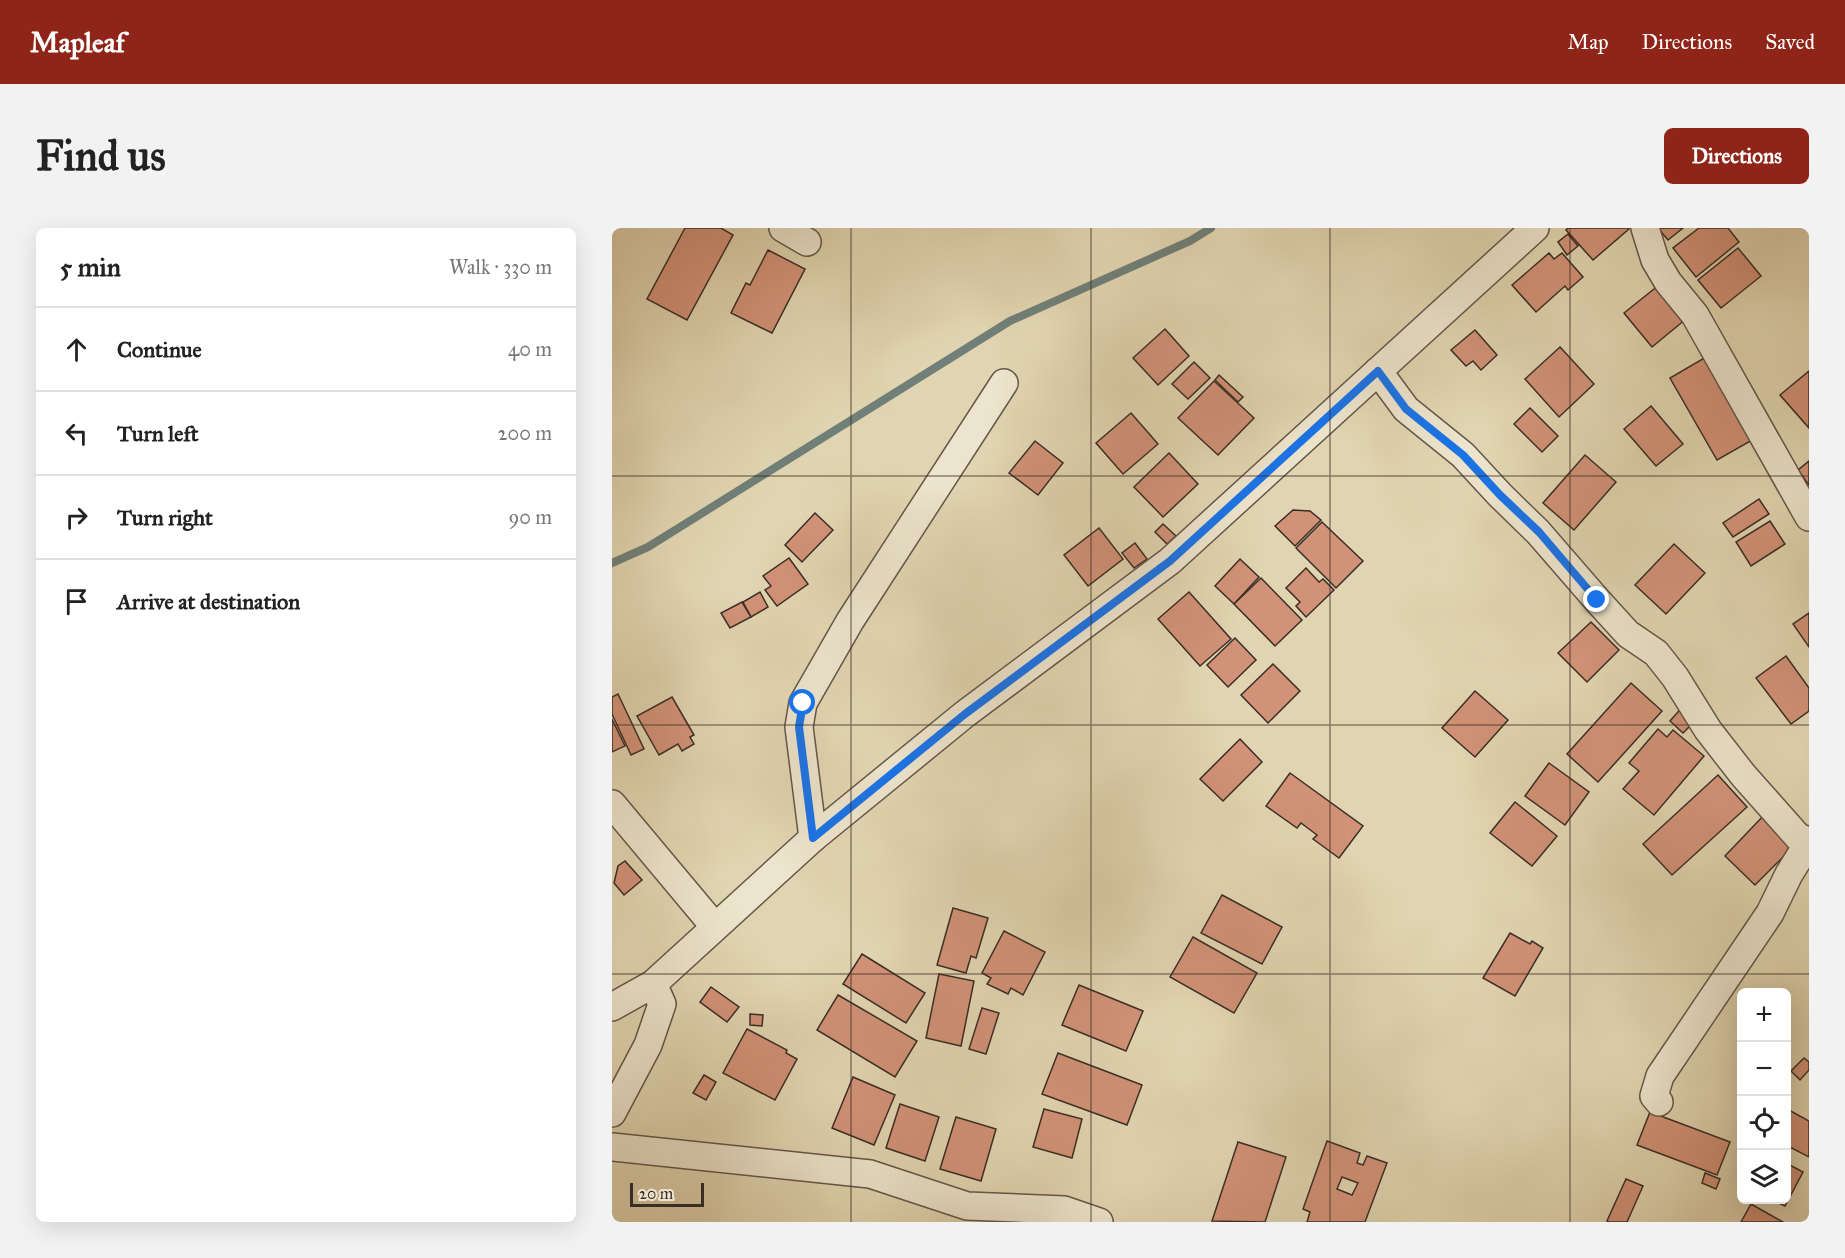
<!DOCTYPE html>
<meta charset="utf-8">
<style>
:root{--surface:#fff;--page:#f2f2f2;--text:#222;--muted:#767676;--line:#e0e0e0;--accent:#8f2418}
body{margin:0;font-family:"IM FELL Great Primer",serif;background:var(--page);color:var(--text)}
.controls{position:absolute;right:18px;bottom:18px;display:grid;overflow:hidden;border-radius:9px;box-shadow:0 6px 24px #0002}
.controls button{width:54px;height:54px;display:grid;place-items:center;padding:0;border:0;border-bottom:2px solid var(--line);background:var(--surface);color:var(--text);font:30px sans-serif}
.scale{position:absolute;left:18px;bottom:15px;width:74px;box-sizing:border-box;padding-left:6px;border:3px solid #3a2d27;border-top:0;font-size:16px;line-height:21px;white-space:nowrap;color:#3a2d27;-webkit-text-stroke:4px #ece4cc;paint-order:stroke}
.stop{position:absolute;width:18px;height:18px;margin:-14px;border:4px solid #1a73e8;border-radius:50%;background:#fff}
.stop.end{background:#1a73e8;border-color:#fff;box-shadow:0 2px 6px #0008}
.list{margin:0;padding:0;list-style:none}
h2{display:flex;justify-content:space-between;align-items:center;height:78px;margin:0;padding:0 24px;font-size:26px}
h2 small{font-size:20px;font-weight:400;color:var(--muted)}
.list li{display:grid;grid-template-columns:39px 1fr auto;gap:18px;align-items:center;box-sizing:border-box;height:84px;padding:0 24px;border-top:2px solid var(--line)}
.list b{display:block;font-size:22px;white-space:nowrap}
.list em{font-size:20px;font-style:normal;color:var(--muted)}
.icon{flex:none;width:33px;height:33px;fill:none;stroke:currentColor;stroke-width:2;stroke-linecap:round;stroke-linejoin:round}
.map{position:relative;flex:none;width:1197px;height:994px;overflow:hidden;border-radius:9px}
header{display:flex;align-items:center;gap:36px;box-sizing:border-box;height:84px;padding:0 30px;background:var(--accent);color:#fff}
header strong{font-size:28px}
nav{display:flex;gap:33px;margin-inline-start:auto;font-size:21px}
.intro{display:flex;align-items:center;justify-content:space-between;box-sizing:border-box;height:144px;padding:0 36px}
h1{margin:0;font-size:42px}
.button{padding:15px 27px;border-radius:9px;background:var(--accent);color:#fff;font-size:21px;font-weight:700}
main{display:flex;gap:36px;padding:0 36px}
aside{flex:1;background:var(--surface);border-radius:9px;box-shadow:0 6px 24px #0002}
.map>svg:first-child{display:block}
</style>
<header>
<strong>Mapleaf</strong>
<nav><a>Map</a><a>Directions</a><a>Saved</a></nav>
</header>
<div class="intro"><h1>Find us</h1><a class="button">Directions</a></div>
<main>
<aside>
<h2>5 min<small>Walk · 330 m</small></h2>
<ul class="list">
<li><svg class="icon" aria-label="ahead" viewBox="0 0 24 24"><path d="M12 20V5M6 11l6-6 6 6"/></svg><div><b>Continue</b></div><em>40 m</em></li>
<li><svg class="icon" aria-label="left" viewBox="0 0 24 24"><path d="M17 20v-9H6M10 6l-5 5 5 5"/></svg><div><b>Turn left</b></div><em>200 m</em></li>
<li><svg class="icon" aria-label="right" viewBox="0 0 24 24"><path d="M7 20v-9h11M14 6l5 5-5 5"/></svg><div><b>Turn right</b></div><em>90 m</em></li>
<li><svg class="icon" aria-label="arrive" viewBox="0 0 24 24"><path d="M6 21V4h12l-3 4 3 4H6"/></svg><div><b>Arrive at destination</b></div></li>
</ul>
</aside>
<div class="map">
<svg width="1197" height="994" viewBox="0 0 1197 994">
<rect width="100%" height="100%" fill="#e1d5b1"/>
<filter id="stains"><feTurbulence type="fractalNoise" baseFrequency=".00333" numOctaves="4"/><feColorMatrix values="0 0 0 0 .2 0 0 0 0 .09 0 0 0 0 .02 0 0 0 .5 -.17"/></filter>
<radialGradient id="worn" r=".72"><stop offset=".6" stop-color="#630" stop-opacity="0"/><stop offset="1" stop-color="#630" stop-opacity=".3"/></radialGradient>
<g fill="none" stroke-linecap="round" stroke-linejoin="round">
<!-- stream -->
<polyline stroke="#708079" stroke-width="8" points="0,335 36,319 398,93 578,13 599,0"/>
</g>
<!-- building -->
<g fill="#d29277" stroke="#3a2d27" stroke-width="1.5" fill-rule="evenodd">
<polygon points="73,0 109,0 121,7 75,92 35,71"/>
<polygon points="956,0 1016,0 1017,1 981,32 954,2"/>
<polygon points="1046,0 1071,0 1056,12"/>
<polygon points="1087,0 1116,0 1127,14 1084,49 1061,20"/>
<polygon points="956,6 966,18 955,27 946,14"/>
<polygon points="1126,20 1149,48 1109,80 1086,52"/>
<polygon points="156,22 193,41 160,105 119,85 134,55 138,57"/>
<polygon points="937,25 942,31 950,25 971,49 956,62 953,58 924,84 900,57"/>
<polygon points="1047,57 1074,91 1040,119 1012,85"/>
<polygon points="553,101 577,128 546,157 521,130"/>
<polygon points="863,102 885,127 869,142 861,133 854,138 839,122"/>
<polygon points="948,119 982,156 947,189 913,151"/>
<polygon points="1094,129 1142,211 1105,232 1058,150"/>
<polygon points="582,134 598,150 576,171 560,156"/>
<polygon points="1197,143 1197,200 1168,167"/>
<polygon points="607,147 631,169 626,174 603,152"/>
<polygon points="602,153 642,190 606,227 566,190"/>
<polygon points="1039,178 1071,216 1044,238 1012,201"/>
<polygon points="918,180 946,208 930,224 902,196"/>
<polygon points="519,185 546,216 511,246 484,215"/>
<polygon points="423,213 451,235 426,267 397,245"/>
<polygon points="557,225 586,256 551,289 522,259"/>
<polygon points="973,227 1004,254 962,302 931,275"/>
<polygon points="1197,233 1197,257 1186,242"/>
<polygon points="1147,271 1157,286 1121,309 1111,295"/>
<polygon points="681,282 698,283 709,292 683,318 663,298"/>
<polygon points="203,285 221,302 190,334 173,317"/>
<polygon points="1158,293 1173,316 1139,338 1124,314"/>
<polygon points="710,294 751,333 724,360 684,320"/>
<polygon points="551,296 564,308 555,316 543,304"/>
<polygon points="487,300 511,331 476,358 452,327"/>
<polygon points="523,315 535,331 522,340 510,325"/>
<polygon points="1062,316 1093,345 1054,386 1023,357"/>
<polygon points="177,330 196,356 165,378 153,362 159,358 151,348"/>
<polygon points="628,331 647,349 622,376 603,358"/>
<polygon points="694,340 707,354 711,351 722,362 694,389 684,378 688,374 674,360"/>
<polygon points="649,350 690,392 663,418 622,376"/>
<polygon points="148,364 156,379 139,389 131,374"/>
<polygon points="577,364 619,411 588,438 546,391"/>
<polygon points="130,374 139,389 118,400 109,385"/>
<polygon points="1197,385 1197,419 1181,396"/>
<polygon points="979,394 1007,422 975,454 946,425"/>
<polygon points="623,410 644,432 616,459 595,437"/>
<polygon points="1174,428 1197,460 1197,483 1179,496 1144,450"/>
<polygon points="661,436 688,463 656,495 629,467"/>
<polygon points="1019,455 1050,483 986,554 955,526"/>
<polygon points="863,463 896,492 863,529 830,500"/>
<polygon points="6,466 32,521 19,527 0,486 0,469"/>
<polygon points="60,469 82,507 78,509 82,516 70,523 66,516 47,527 25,488"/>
<polygon points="1072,477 1086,490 1071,505 1058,493"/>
<polygon points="0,491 13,518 0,524"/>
<polygon points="1046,501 1055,509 1061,502 1092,528 1042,587 1011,561 1027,543 1017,535"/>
<polygon points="628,511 650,534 611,573 588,551"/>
<polygon points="937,535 977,564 953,597 913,568"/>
<polygon points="678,545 751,598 727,630 701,611 705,607 689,595 685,600 654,578"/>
<polygon points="1106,547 1135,579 1060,647 1031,616"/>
<polygon points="903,574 945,608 920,638 878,605"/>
<polygon points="1154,585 1185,615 1143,657 1113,628"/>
<polygon points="13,633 30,652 12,667 2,655 6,638"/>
<polygon points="610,667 670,699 650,736 589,705"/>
<polygon points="341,680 376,690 364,730 359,728 354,745 325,737"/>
<polygon points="392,703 433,724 411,767 399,760 396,766 375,756 379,750 370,745"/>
<polygon points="898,705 918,716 920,713 931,720 903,768 871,750"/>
<polygon points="581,709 645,745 622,785 558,749"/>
<polygon points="250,726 313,765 294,795 231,756"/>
<polygon points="327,746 362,753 349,818 314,810"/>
<polygon points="467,757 531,783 514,823 450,797"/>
<polygon points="99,759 127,779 115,794 88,774"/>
<polygon points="226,767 305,813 283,849 205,802"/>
<polygon points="370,780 387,785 374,826 357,821"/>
<polygon points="138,786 151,787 150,798 138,797"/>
<polygon points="135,801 175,822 174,825 185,831 163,872 111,845"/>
<polygon points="446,825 530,857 515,897 430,866"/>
<polygon points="1192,830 1197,834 1197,842 1188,852 1179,843"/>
<polygon points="92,847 104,854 94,872 81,865"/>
<polygon points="241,849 283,867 262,917 220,900"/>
<polygon points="288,876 327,889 313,933 274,920"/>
<polygon points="432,881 470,891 460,930 421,919"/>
<polygon points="1175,881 1197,893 1197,929 1174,917"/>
<polygon points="1038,884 1118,914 1105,947 1025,917"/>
<polygon points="344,889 384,901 369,953 328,941"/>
<path d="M715 913 748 925 745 935 751 937 755 928 775 935 753 994H695L698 984 691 981ZM730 949 746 955 740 967 725 961Z"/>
<polygon points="626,914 674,929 653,994 600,993"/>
<polygon points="1174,935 1191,944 1173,978 1160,972 1174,972"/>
<polygon points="1093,945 1108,951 1104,961 1090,955"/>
<polygon points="1014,951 1031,958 1015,994 997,994 995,993"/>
<polygon points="1139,976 1171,994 1129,994"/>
</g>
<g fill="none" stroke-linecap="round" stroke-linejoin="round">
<!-- minor casing -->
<g stroke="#64574a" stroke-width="30">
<g id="minor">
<polyline points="171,0 195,14"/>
<polyline points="1033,0 1043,32 1056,54 1083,87 1197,289"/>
<polyline points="766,143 794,181 851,227 888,267 926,304 985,372 1016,406 1044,425 1063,449 1096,502 1131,547 1186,609 1197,613"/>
<polyline points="0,576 103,699"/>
<polyline points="201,610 187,499 191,475 238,393 392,155"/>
<polyline points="0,779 41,756 201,610 353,486 558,333 923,0"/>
<polyline points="1047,874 1042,868 1048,848 1158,685 1177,646 1197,614"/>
<polyline points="0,885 36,817 50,776 41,756"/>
<polyline points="0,919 258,946 355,978 452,982 487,994"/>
</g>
</g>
<!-- minor -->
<use href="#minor" stroke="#ece4cc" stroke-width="27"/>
</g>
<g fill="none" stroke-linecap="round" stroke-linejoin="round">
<!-- route -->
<polyline stroke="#1a73e8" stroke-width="8" points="191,475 187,499 201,610 353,486 558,333 766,143 794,181 851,227 888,267 927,304 985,372"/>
</g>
<!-- grid -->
<path fill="none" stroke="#3a2d27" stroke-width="1.5" stroke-opacity="0.55" d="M239 0V994M479 0V994M718 0V994M958 0V994M0 248H1197M0 497H1197M0 746H1197"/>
<rect width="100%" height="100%" filter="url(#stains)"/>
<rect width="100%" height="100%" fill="url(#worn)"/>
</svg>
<div class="controls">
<button>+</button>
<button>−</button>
<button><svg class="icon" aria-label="locate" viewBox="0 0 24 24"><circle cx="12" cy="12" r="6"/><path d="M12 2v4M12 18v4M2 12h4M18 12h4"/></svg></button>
<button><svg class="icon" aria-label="layers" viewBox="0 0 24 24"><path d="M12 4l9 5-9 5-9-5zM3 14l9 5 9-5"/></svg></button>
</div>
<div class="scale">20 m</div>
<div class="stop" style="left:191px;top:475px"></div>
<div class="stop end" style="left:985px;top:372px"></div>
</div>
</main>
